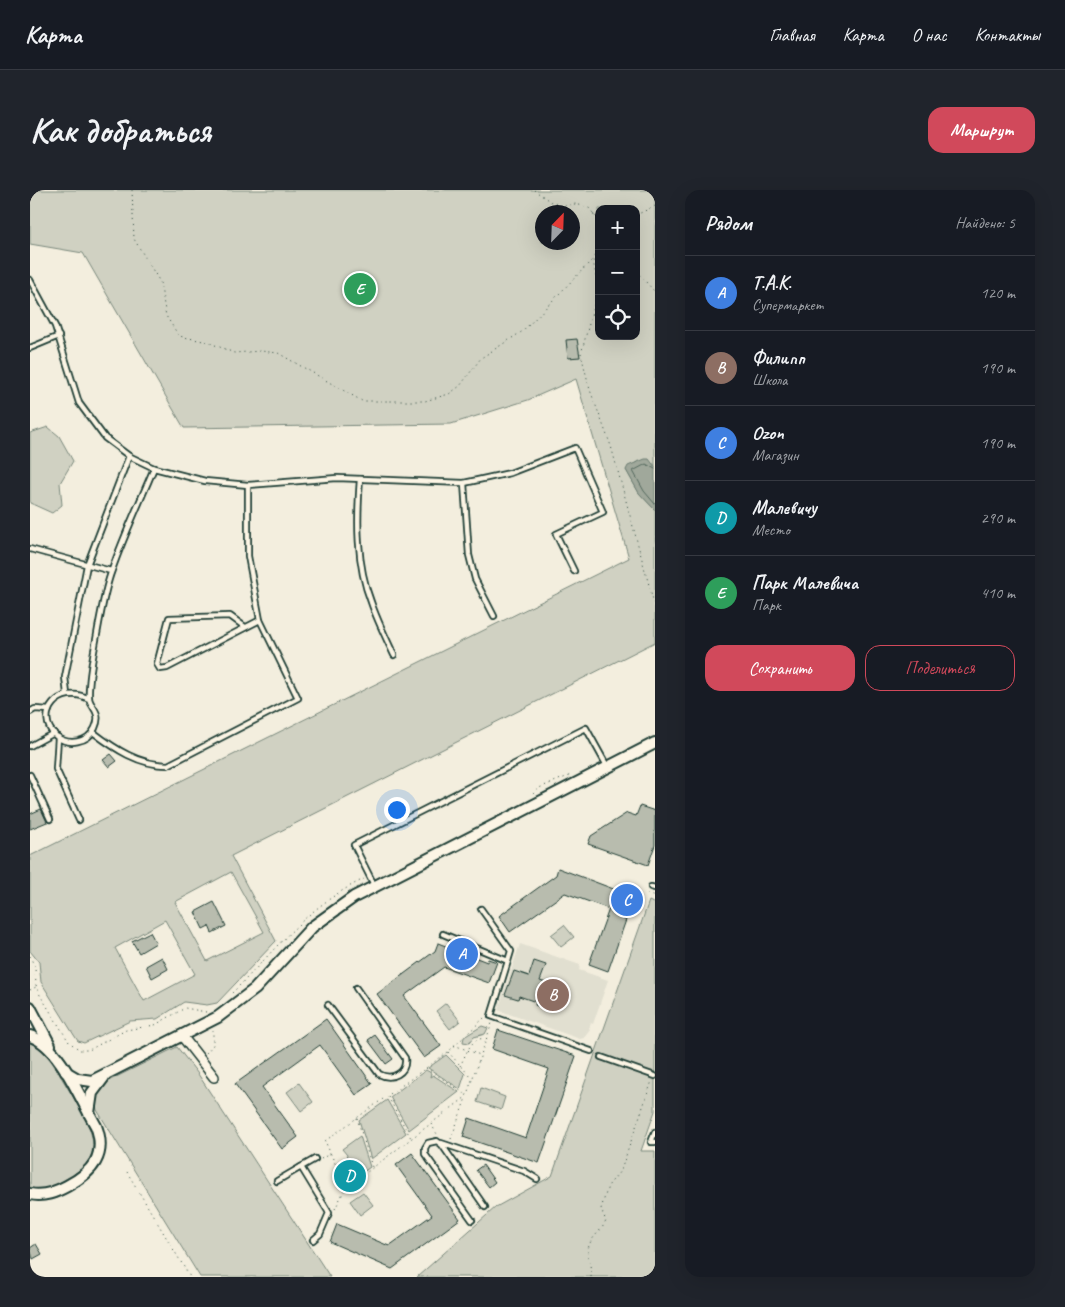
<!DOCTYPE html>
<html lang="ru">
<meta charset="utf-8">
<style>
:root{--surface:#171b24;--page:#20242c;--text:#f1f3f6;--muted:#9ea1a6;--line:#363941;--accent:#d1495b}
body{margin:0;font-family:Caveat,sans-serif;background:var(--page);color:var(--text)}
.controls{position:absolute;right:15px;top:15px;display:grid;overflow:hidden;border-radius:10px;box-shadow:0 5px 20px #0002}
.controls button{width:45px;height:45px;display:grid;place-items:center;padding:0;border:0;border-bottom:1px solid var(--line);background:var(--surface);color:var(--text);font:25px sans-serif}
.compass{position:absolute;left:505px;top:15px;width:45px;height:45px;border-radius:50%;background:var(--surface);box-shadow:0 5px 20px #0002;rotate:23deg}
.you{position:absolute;left:366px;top:619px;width:18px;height:18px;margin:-12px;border:4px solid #fff;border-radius:50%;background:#1a73e8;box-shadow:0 0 0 8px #1a73e833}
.badge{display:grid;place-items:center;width:32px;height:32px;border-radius:50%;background:var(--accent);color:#fff;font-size:16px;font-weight:700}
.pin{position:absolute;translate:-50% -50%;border:2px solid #fff;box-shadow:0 1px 5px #0006}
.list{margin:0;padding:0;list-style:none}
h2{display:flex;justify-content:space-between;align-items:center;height:65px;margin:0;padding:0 20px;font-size:21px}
h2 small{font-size:16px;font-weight:400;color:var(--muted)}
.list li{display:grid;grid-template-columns:32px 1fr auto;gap:15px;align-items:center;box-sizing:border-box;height:75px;padding:0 20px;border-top:1px solid var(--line)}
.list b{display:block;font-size:19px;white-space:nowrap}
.list p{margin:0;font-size:16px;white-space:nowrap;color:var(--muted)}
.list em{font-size:16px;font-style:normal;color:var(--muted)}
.actions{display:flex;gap:10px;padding:15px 20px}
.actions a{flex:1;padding:11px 0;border:1px solid var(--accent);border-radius:15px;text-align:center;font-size:18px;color:var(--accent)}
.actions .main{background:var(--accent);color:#fff}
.icon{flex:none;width:28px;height:28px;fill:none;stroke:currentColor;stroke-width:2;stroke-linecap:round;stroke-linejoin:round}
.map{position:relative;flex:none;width:625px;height:1087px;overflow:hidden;border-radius:15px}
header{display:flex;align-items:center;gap:30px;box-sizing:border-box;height:70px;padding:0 25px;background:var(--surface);border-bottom:1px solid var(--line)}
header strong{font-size:24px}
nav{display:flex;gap:28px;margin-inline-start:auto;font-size:18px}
.intro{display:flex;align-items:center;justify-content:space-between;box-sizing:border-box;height:120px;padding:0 30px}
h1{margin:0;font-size:35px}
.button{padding:12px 22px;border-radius:15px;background:var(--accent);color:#fff;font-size:18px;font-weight:700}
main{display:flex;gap:30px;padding:0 30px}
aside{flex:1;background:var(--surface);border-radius:15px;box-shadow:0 5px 20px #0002}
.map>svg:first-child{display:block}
</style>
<header>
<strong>Карта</strong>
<nav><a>Главная</a><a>Карта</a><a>О нас</a><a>Контакты</a></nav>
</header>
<div class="intro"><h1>Как добраться</h1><a class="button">Маршрут</a></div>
<main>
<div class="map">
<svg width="625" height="1087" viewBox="0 0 625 1087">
<rect width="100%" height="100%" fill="#f3eede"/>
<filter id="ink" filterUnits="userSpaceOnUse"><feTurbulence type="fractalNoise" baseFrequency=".02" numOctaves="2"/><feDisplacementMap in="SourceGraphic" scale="10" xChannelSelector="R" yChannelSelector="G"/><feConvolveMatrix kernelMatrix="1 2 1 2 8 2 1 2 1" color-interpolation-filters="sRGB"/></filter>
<g filter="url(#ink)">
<!-- built -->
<polygon fill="#e1dfd0" points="490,754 550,775 549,780 578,790 563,834 561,833 559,839 560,840 554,848 550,849 468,820"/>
<!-- green -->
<g fill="#d0d1c2" stroke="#78877b" fill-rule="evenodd">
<path d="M0 0H625V277L624 274 608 271 596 280 609 303 625 320V452L201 666 246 751 187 813 177 815 154 812 127 829 100 831 54 853 48 851 44 845 11 792 9 772 0 761V666L599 368 546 189 498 210 421 234 154 238 53 63 0 54ZM569 19H606V146H569ZM512 22H542V52H512ZM201 682 234 742 177 771 145 712ZM135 730 165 784 114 811 85 758Z"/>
<polygon points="18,237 29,246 43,271 30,293 32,315 22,323 0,313 0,243"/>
<polygon points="619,711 625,714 625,921 611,961 625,961 625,1087 387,1087 466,1017 522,986"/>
<polygon points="534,735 544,747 531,757 521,745"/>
<polygon points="416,813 430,831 420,839 406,821"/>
<polygon points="452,836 458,838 455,844 444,847 439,853 433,852 434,847"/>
<path d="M0 852 13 860 19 867C28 881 36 896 45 910 62 939 77 967 39 987 27 994 14 1003 0 999Z"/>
<polygon points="147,857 168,884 300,1087 170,1087 67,920 65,912 67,904 74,893"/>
<polygon points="416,865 435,884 430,899 398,878"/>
<polygon points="396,880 401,883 400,887 403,885 429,902 379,940 360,907"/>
<polygon points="269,893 283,912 271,921 257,902"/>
<polygon points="451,898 475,907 471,920 447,912"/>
<polygon points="357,910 376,943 341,969 329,930"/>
<polygon points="330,946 340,977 324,989 324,983 321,979 316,980 313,986 307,973 315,971 317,965 312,959"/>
<polygon points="333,1002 343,1015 330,1025 320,1011"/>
</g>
<!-- water -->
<polygon fill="#a0a89b" stroke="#6c7d72" points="615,269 619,269 625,277 625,320 609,303 596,280 598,276"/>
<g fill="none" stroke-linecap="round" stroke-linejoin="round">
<!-- shore -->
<polyline stroke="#53685d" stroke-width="1" points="625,279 616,274 603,281 614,301 625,314"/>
</g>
<!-- building -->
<g fill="#b8bcae" stroke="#1f3d34">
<polygon points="547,149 550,167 538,168 536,150"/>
<polygon points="81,564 87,571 79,577 73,570"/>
<polygon points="610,616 625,621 625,655 618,675 558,654 561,646 597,623 606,626"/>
<polygon points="11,619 17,632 0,639 0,624"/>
<polygon points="528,678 602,706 593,729 596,730 578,781 559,774 579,719 535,703 480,742 469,726 526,685"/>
<polygon points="184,712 196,736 182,743 179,736 173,739 165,722"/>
<polygon points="120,742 126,753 109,763 102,751"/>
<polygon points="408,753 457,772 458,769 467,772 459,793 414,777 374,806 411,856 394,868 347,804 405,761"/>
<polygon points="132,767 138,779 122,788 116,776"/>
<polygon points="504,771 516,775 510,791 526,796 517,819 505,815 506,812 489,806 488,809 475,805 484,781 499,786"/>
<polygon points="296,829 342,894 326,905 290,855 232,897 268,947 252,959 205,894"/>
<polygon points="468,840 546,866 509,973 433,947 439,928 496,948 519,879 462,859"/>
<polygon points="345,845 363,869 356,874 338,850"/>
<polygon points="382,963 430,1029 362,1079 300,1052 307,1034 359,1056 402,1025 366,975"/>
<polygon points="453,975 465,992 459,997 446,980"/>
<polygon points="6,1054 12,1064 3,1069 0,1058"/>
</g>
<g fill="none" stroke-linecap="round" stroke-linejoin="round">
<!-- service casing -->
<g stroke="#1f3d34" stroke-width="8">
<g id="service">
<polyline points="0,90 25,136 49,213 75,248 99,266 124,278 175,291 218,295 307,288 434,293 480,283 545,258 573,322 526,344 544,381"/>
<polyline points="0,158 29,146"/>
<path d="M330 289C327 329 326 374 341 412 347 430 356 448 364 465"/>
<polyline points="434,293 439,365 445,389 464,426"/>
<polyline points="0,359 81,381"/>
<polyline points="215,437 200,426 139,428 127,474 130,479 137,478 230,430"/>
<polyline points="37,504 35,487 57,375 99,266"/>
<path d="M59 509C30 493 3 525 26 546 38 556 58 553 65 538 73 521 59 517 59 507 58 491 63 466 66 450 70 428 74 401 82 380 94 345 110 312 124 278"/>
<polyline points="0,522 5,519 19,520"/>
<path d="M63 542C85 559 109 575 138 575L268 508 230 430 218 366V295"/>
<polyline points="28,547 26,579 49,630"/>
<polyline points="0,556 24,543"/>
<polyline points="0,585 20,629"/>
<polyline points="344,695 324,655 556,538 577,576"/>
<polyline points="621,697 625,698"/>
<polyline points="413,744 478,771 481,761 451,719"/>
<polyline points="478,771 461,826 561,861"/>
<path d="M298 815 349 884C362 891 377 883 375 868L326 798"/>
<polyline points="571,867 625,886"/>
<polyline points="625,942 621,952 625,952"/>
<polyline points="411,953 494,981 507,989"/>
<polyline points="271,977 285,969"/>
<polyline points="247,991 271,977 299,1023 290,1044 283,1050"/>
<polyline points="442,1030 395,964 395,958 398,953 407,951 412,955 455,1017"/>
</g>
</g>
<!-- minor casing -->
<g stroke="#1f3d34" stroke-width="12">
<polyline id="minor" points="152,846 184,887"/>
</g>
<!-- tertiary casing -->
<g stroke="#1f3d34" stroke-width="14">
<g id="tertiary">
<polyline points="0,817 20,855"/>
<path d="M0 846C30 855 50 909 66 936 77 965 63 982 37 996 26 1002 14 1007 0 1004"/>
<polyline points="36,882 48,889 62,891 188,827 225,799 282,737 324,707 625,553"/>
<polyline points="59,923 62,903 74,887"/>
</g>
</g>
<!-- path -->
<g stroke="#1f3d34" stroke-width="1" stroke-dasharray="1 4" stroke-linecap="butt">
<polyline points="102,0 104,49 130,92 136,126 149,146 178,152 204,163 231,161 248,163 332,211 395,211 419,204 430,196 451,168 493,141 563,69"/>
<polyline points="504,0 521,12 532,16 546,14 559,18 569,31"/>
<polyline points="563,25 569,25"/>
<polyline points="606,25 625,16"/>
<polyline points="569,57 563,69 568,100 551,164 560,200 581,256 625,417"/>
<polyline points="606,81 625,102"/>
<polyline points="503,604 509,598 541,585"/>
<polyline points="617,704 625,707"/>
<polyline points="0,766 5,778 6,795 10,805 39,852 50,860 59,860 96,840 125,835 155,818 176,822"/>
<polyline points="0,800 6,797"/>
<path d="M202 803C247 759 275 717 334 689"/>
<polyline points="454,828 418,862 295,951 316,998 436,907 462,833"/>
<polyline points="424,855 450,865"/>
<polyline points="418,862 442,888"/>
<polyline points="176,863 183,855 183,840"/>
<path d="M430 876C436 865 441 846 455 849"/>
<polyline points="396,878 437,905"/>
<polyline points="358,907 381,948"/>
<polyline points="327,928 342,977"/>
<polyline points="401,934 407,944"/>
<polyline points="421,949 436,908"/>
<polyline points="291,969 301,963"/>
<polyline points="97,982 160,1087"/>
<polyline points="305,1019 315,999"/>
<path d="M561 1087C562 1078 558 1072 558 1063 557 1049 571 1043 576 1031L571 1019 578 996 591 980 622 891"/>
</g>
<!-- service -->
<use href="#service" stroke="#fcf5e5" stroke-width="4.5"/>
<!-- minor -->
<use href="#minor" stroke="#fcf5e5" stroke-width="9"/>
<!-- tertiary -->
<use href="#tertiary" stroke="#fcf5e5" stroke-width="10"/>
</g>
</g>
</svg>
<div class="controls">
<button>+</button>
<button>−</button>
<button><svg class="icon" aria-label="locate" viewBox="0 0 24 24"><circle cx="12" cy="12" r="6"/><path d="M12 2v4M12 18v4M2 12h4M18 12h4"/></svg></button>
</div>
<svg class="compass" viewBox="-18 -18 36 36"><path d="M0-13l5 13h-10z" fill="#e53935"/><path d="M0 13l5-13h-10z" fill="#9ea1a6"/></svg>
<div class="you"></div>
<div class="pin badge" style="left:432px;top:764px;background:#3f7fe0">A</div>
<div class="pin badge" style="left:523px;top:805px;background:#8d6e63">B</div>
<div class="pin badge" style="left:597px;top:710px;background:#3f7fe0">C</div>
<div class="pin badge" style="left:320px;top:986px;background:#0f9aa8">D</div>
<div class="pin badge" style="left:330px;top:99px;background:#2e9e5b">E</div>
</div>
<aside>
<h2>Рядом<small>Найдено: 5</small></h2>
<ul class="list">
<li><span class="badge" style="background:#3f7fe0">A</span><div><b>Т.А.К.</b><p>Супермаркет</p></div><em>120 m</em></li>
<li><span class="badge" style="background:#8d6e63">B</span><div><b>Филипп</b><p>Школа</p></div><em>190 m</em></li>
<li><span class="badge" style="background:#3f7fe0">C</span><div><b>Ozon</b><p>Магазин</p></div><em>190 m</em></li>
<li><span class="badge" style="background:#0f9aa8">D</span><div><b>Малевичу</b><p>Место</p></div><em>290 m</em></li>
<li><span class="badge" style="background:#2e9e5b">E</span><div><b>Парк Малевича</b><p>Парк</p></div><em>410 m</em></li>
</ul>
<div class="actions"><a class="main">Сохранить</a><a>Поделиться</a></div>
</aside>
</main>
